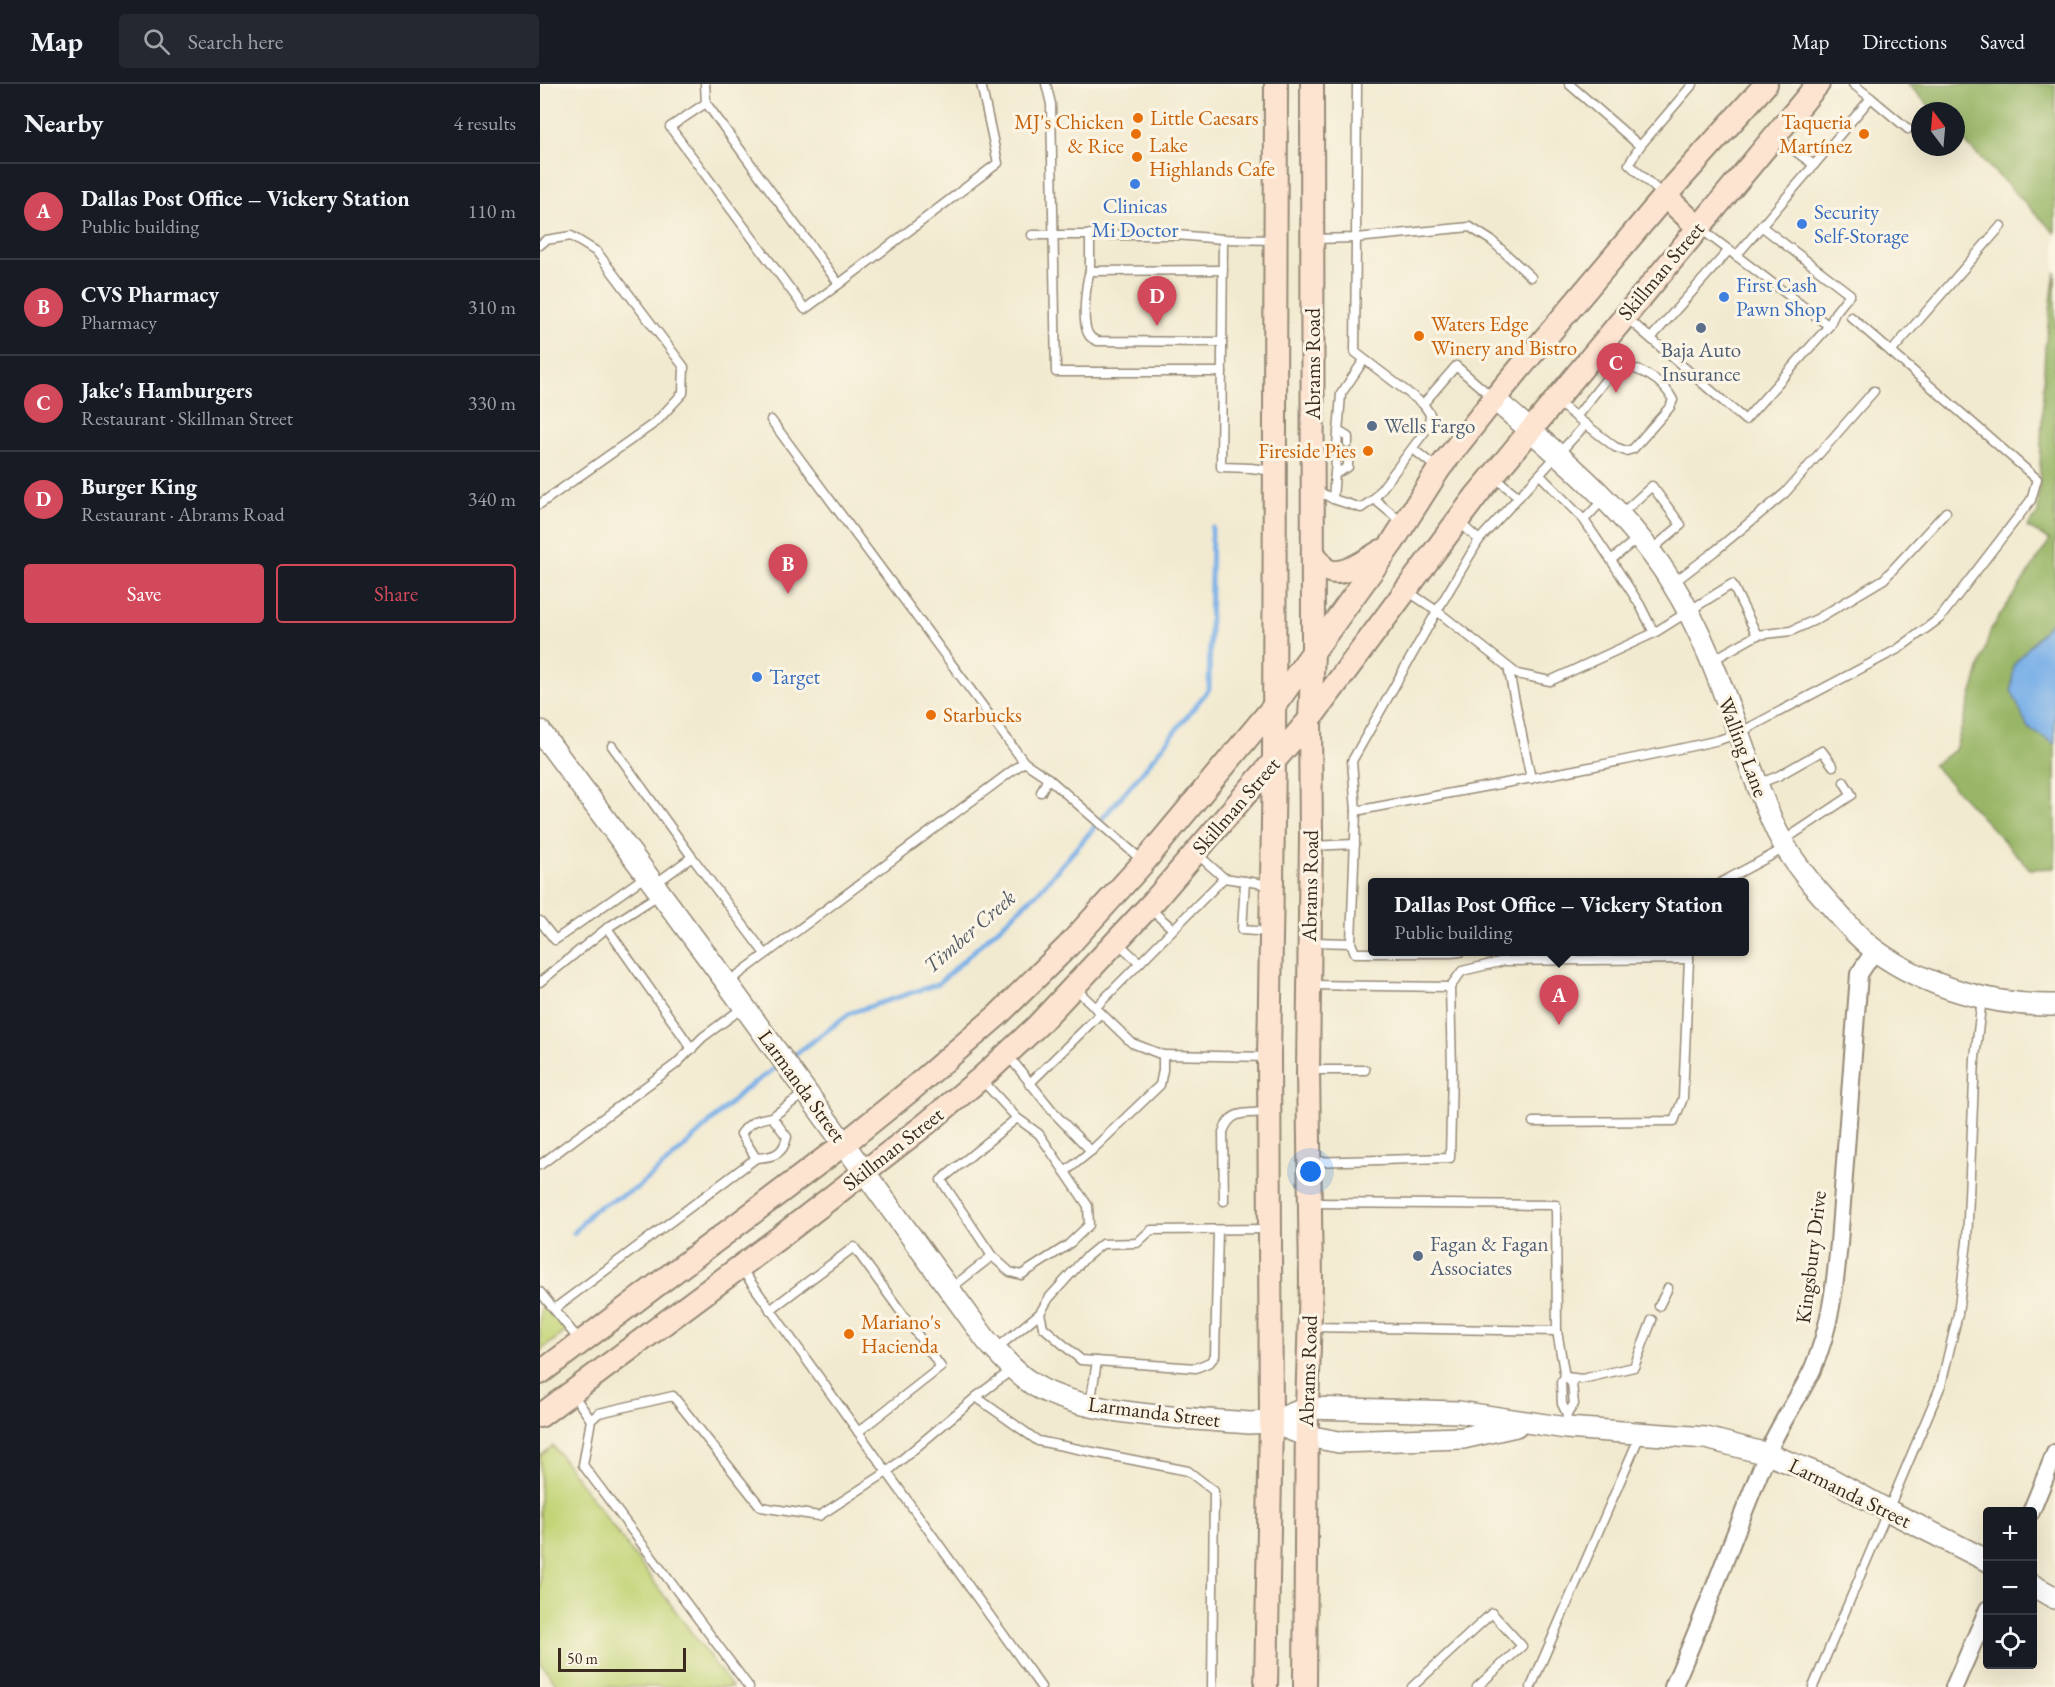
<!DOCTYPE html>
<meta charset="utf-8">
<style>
:root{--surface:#171b24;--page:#242831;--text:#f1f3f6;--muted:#9ea1a6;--line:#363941;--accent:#d1495b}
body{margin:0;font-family:"EB Garamond",serif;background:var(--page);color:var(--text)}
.controls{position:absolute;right:18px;bottom:18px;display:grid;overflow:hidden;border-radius:6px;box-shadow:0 6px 24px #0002}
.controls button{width:54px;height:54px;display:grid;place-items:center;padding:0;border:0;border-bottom:2px solid var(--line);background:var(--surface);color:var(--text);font:30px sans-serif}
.compass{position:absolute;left:1371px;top:18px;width:54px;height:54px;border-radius:50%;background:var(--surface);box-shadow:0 6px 24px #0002;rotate:344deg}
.scale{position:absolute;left:18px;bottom:15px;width:128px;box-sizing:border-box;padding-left:6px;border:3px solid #3b2a1e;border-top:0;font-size:16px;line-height:21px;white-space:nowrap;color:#3b2a1e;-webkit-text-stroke:4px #fcf5e5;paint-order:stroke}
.you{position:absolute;left:771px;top:1088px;width:21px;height:21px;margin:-15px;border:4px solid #fff;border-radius:50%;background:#1a73e8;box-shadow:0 0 0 9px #1a73e833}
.badge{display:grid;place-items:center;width:39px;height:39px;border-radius:50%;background:var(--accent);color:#fff;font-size:20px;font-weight:700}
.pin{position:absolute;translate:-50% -50px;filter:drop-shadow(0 2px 3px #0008)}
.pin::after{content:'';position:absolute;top:32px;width:21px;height:18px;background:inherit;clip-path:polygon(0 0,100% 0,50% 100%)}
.popup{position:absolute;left:828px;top:794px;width:381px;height:78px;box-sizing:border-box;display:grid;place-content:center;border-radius:6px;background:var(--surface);filter:drop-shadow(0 2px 4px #0005);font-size:20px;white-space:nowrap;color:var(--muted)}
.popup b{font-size:22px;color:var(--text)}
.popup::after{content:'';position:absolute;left:50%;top:100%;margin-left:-12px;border:12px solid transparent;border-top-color:var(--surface)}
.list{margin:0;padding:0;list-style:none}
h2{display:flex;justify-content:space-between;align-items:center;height:78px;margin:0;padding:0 24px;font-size:26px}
h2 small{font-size:20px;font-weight:400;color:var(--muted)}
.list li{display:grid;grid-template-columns:39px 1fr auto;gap:18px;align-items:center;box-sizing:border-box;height:96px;padding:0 24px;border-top:2px solid var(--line)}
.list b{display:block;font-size:22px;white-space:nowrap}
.list p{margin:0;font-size:20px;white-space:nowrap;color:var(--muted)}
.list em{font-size:20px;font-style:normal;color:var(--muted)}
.actions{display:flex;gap:12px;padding:18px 24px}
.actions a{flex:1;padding:14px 0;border:2px solid var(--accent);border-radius:6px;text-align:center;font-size:21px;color:var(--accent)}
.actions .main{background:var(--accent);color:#fff}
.icon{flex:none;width:33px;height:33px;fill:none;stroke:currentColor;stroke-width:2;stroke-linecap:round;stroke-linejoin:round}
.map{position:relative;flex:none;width:1515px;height:1603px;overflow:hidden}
header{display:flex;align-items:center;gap:36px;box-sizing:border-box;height:84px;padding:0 30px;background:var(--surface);border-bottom:2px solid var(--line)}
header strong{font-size:28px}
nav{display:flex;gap:33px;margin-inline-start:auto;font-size:21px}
.search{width:420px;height:54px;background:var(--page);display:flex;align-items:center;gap:15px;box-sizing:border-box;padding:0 21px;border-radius:6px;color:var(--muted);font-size:22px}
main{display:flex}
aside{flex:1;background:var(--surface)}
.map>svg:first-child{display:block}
</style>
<header>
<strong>Map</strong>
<div class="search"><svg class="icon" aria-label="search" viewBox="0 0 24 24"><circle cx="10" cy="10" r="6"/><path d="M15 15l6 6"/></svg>Search here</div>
<nav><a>Map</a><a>Directions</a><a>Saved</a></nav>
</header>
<main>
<aside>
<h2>Nearby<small>4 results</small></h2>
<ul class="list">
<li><span class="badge">A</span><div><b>Dallas Post Office – Vickery Station</b><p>Public building</p></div><em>110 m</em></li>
<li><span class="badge">B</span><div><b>CVS Pharmacy</b><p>Pharmacy</p></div><em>310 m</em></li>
<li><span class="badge">C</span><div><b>Jake's Hamburgers</b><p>Restaurant · Skillman Street</p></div><em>330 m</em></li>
<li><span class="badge">D</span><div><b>Burger King</b><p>Restaurant · Abrams Road</p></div><em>340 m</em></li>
</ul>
<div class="actions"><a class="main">Save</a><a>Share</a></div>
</aside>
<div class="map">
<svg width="1515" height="1603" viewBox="0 0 1515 1603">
<rect width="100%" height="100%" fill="#fcf5e5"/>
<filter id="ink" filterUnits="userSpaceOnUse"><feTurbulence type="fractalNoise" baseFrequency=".0167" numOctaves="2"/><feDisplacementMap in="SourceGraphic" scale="12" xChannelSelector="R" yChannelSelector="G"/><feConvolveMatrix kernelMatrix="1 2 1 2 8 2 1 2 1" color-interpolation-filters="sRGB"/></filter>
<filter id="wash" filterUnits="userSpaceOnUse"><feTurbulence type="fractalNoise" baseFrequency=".008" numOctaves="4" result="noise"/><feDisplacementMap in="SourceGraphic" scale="24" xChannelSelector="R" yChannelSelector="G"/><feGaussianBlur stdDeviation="1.35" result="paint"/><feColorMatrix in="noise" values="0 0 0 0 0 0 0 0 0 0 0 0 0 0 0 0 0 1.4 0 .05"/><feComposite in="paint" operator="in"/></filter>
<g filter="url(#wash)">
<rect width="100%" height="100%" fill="#f2ead0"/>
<!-- green -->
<g fill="#c2d477" stroke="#7e7f4a" stroke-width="1.5">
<polygon points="0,1214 28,1246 0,1267"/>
<polygon points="13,1362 192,1603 19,1603 0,1578 0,1372"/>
</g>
<!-- forest -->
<g fill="#99b668" stroke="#6a7043" stroke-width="1.5">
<polygon points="1368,0 1515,0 1515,149 1416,49 1416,27 1394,27"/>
<polygon points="1515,188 1515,784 1490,785 1393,681 1415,666 1451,545 1510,456 1487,443 1498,429 1505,263"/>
</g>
<!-- water -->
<polygon fill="#78afe7" stroke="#5a6c82" stroke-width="1.5" points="1515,533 1515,660 1488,644 1471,606 1474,580"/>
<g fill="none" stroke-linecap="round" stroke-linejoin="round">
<!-- stream -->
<g stroke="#78afe7" stroke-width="5">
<polyline points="248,976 310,929 398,900 500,806 599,692 669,605 672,443"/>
<polyline points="34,1149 53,1126 97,1104 139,1068 204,1006 240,981"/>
</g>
</g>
</g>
<g filter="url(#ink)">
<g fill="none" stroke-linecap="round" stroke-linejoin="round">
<!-- service casing -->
<g stroke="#968a77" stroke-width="11">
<g id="service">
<polyline points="165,0 166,19 299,200 458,79 441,0"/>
<polyline points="506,0 511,20 516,288 682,288"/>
<polyline points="1029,0 1100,62"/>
<polyline points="1331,14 1368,45"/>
<polyline points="166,19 130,43 265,225 299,200"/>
<polyline points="1274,81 1331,14 1313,0"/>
<polyline points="1123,111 1089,80 1100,62 1153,0"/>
<polyline points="1221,142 1310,210 1295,229 1289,242"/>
<polyline points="550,150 550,187 683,186"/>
<polyline points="492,151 636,151 683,155 735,156"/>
<polyline points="683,155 681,383 711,384 734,387"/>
<polyline points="773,155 816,154 817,0"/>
<polyline points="0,161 6,156 31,152 57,168 144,283 143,309 116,338 0,420"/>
<polyline points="1196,172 1274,81 1235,52"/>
<path d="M550 187C546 199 541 240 549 251 550 254 554 255 557 257L682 258"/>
<polyline points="1087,234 1205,336 1289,242 1161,145"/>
<polyline points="1111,254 1189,166"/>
<polyline points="1351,268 1461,142"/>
<polyline points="953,314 916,282 883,320 815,268 816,154 930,143 952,157 991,193"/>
<path d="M1017 318 1075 363 1086 367 1093 365 1130 323 1133 316C1122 294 1100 285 1078 280"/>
<polyline points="1036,333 1078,280 1055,269"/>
<polyline points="231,336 484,678 508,694 604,778"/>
<polyline points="798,347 808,353 808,359"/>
<polyline points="873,365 898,385"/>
<polyline points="795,390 808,383 808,375"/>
<polyline points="1000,391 1044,436 1064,415"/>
<polyline points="953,392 979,413"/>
<polyline points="776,406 793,415 821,424 834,415 889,342 890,330 883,320"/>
<polyline points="793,415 801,310 824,276"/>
<polyline points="834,415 864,440"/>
<polyline points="1080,431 1112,402 1141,441 1110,467"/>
<polyline points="1044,436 1071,476 1099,453"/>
<polyline points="918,437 939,456 1046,340"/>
<path d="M939 456 897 527 812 677 816 727C937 703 1059 684 1179 656L1199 649 1358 565 1400 534 1491 416 1497 395 1311 233"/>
<polyline points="1071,476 1100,521 1114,549"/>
<polyline points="1133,499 1175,467 1245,409 1334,307"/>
<polyline points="866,506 897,527 977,590 1010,597 1114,549 1192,500 1217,551 1171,577"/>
<polyline points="1217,551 1251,547 1277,535 1344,495 1406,428"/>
<polyline points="968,583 991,695"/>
<polyline points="72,662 152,773"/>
<polyline points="1218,700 1238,692 1282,667 1293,682"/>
<polyline points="501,708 508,694"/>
<polyline points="816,727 811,859 815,869 911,869 920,868"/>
<polyline points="1243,757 1312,711 1304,698"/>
<polyline points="771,762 815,760"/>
<polyline points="684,794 731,801"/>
<polyline points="705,797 702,846 730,848"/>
<polyline points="1182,798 1245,764"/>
<polyline points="115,800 152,773 225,870"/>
<polyline points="609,824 633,845"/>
<polyline points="0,837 15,856 106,792"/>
<polyline points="67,844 152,965"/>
<polyline points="772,858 811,859"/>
<polyline points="578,859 600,879"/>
<polyline points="0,898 67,844 120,810"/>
<polyline points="187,899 484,678"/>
<polyline points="769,901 910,903"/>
<polyline points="534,903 592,959 623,971"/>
<polyline points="555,924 684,794 656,769"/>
<polyline points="467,970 515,1030 551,1067 620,1001 623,986 623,971 729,973"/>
<polyline points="769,986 825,986"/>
<polyline points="441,995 477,1034 401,1096 452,1172 470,1188 481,1191 528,1161 549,1141 548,1122 525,1088 499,1050 477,1034"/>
<polyline points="489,1000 561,929"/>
<polyline points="993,1038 1134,1037 1143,1014 1149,875"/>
<path d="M216 1074 201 1050C209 1038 218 1035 232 1033"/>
<polyline points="769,1078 910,1074 912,986 910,903 922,887 964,877 1149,875 1149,868"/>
<polyline points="0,1081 136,980 163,953 204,923"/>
<polyline points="525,1088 551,1067"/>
<path d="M684 1117 683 1048C691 1025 706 1030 727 1028"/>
<polyline points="770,1119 1016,1121 1017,1247 1025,1293 1032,1299 1034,1320 1027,1330 1026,1342"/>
<polyline points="678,1146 675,1272 670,1278 656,1284 541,1276 503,1243 500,1229 509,1214 545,1174 562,1160 597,1159 611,1146 730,1145"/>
<polyline points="200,1183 501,1603"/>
<polyline points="410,1205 452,1172"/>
<polyline points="0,1208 39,1256"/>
<polyline points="1119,1222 1128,1204"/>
<path d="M14 1225 216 1074C233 1073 243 1071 247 1053L232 1033 266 1008"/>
<polyline points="230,1226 314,1163 401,1283 318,1348"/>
<polyline points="770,1243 1017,1247"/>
<polyline points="456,1265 500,1229"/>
<polyline points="473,1285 436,1313 498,1357 648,1387 674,1407 672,1603"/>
<polyline points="1025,1293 1021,1298 1022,1320 1027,1330"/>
<polyline points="1026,1293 1042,1295 1094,1283 1112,1236"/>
<polyline points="32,1309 51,1336"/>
<polyline points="550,1321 557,1277"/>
<polyline points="209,1603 43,1381 51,1336 59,1329 133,1312 221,1423 279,1432 347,1388 436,1313"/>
<polyline points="872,1603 952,1529 982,1562 937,1603"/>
<polyline points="991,1603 1101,1349"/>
<polyline points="1273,1603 1401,1301 1418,1230 1427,1158 1435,974 1442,914"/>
</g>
</g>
<!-- minor casing -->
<g stroke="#968a77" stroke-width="20">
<g id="minor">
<polyline points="1491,1428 1515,1369"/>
<path d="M1133 1603C1169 1523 1197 1441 1231 1361 1243 1334 1261 1311 1273 1284 1290 1245 1295 1202 1299 1159L1319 890 1335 866"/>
<polyline points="1414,1603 1448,1525"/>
</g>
</g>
<!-- tertiary casing -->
<g stroke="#968a77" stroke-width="24">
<g id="tertiary">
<path d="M954 315C1018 370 1087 426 1132 499 1178 572 1198 659 1232 737 1244 765 1264 792 1285 815 1300 832 1317 853 1336 867 1386 903 1453 922 1515 921"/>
<path d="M0 647 187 899 447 1257C462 1273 475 1289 494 1301 544 1332 649 1334 709 1339L731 1338 767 1324 919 1328 1026 1344 1166 1354 1227 1370 1289 1394 1347 1426 1448 1477"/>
<polyline points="731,1338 767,1352 799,1358 923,1354 976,1342"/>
<polyline points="1492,1501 1515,1514"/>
</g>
</g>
<!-- secondary casing -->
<g stroke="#968a77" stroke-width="26">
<g id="secondary">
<polyline points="1125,112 1158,143"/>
<path d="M773 468C776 473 780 480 784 484 799 497 828 475 841 467"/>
<polyline points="0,1289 304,1060 371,1006 458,931 528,862 604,778 734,622 852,459 899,385 954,315 1125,112 1226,0"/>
<polyline points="0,1332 244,1150 386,1040 441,994 497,942 614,817 770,635 936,412 1278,0"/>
<polyline points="726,1603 731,1338 729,973 734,678 736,0"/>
<polyline points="765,1603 767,1324 771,1198 768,986 771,751 770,635 773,569 772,0"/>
</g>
</g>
<!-- service -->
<use href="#service" stroke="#fff" stroke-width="8"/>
<!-- minor -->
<use href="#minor" stroke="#fff" stroke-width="16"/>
<!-- tertiary -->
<use href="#tertiary" stroke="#fff" stroke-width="21"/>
<!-- secondary -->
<use href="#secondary" stroke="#fde4d1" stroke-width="22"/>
</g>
</g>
<!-- markers -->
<g fill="#e8710a" stroke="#fcf5e5" stroke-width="2">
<circle cx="598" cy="34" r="6"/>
<circle cx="596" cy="50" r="6"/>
<circle cx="1324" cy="50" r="6"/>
<circle cx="597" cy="73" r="6"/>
<circle cx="879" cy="252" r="6"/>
<circle cx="828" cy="367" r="6"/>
<circle cx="391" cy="631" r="6"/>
<circle cx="309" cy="1250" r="6"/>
</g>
<g fill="#3f7fe0" stroke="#fcf5e5" stroke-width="2">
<circle cx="595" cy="100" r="6"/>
<circle cx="1262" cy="140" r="6"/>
<circle cx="1184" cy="213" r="6"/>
<circle cx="217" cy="593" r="6"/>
</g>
<g fill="#5c6f8a" stroke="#fcf5e5" stroke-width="2">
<circle cx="1161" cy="244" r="6"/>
<circle cx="832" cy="342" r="6"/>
<circle cx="878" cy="1172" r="6"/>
</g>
<g text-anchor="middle" stroke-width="6" stroke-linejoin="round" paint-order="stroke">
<!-- food labels -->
<g font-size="21" fill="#c56008" stroke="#fcf5e5" text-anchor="start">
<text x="610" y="41">Little Caesars</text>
<text x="584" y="45" text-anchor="end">MJ's Chicken<tspan x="584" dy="24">&amp; Rice</tspan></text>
<text x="1312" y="45" text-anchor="end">Taqueria<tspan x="1312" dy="24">Martínez</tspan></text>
<text x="609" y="68">Lake<tspan x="609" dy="24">Highlands Cafe</tspan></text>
<text x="891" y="247">Waters Edge<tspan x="891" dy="24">Winery and Bistro</tspan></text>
<text x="816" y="374" text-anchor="end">Fireside Pies</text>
<text x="403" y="638">Starbucks</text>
<text x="321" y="1245">Mariano's<tspan x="321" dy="24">Hacienda</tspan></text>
</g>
<!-- shop labels -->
<g font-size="21" fill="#366cbe" stroke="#fcf5e5" text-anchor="start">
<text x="595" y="129" text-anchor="middle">Clinicas<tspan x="595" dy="24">Mi Doctor</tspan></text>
<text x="1274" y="135">Security<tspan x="1274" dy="24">Self-Storage</tspan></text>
<text x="1196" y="208">First Cash<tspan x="1196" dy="24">Pawn Shop</tspan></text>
<text x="229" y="600">Target</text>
</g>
<!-- street labels -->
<g font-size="21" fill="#3b2a1e" stroke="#fcf5e5">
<text transform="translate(1121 187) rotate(-50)" y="7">Skillman Street</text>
<text transform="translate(773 280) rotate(-90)" y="7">Abrams Road</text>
<text transform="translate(1203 663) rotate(69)" y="7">Walling Lane</text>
<text transform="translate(696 722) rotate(-49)" y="7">Skillman Street</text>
<text transform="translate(770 802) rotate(-89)" y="7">Abrams Road</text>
<text transform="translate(262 1002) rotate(54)" y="7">Larmanda Street</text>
<text transform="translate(353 1065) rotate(-38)" y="7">Skillman Street</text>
<text transform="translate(1271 1173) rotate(-83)" y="7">Kingsbury Drive</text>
<text transform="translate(768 1287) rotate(-88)" y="7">Abrams Road</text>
<text transform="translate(614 1328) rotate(7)" y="7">Larmanda Street</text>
<text transform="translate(1310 1409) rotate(26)" y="7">Larmanda Street</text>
</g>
<!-- service labels -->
<g font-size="21" fill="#4e5e75" stroke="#fcf5e5" text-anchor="start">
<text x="1161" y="273" text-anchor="middle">Baja Auto<tspan x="1161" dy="24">Insurance</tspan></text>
<text x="844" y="349">Wells Fargo</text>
<text x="890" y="1167">Fagan &amp; Fagan<tspan x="890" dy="24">Associates</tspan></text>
</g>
<!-- water labels -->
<g font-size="22" font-style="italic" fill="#505964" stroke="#fcf5e5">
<text transform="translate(429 847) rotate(-41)" y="8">Timber Creek</text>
</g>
</g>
</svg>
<div class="controls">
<button>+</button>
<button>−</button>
<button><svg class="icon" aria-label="locate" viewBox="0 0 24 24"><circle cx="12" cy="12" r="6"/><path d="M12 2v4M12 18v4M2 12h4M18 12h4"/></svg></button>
</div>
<svg class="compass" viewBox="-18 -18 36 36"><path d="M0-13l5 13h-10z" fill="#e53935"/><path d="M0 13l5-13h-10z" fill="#9ea1a6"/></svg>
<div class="scale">50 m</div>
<div class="you"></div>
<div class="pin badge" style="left:1019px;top:941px">A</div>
<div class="popup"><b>Dallas Post Office – Vickery Station</b>Public building</div>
<div class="pin badge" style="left:248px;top:510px">B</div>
<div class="pin badge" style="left:1076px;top:309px">C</div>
<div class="pin badge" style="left:617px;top:242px">D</div>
</div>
</main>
